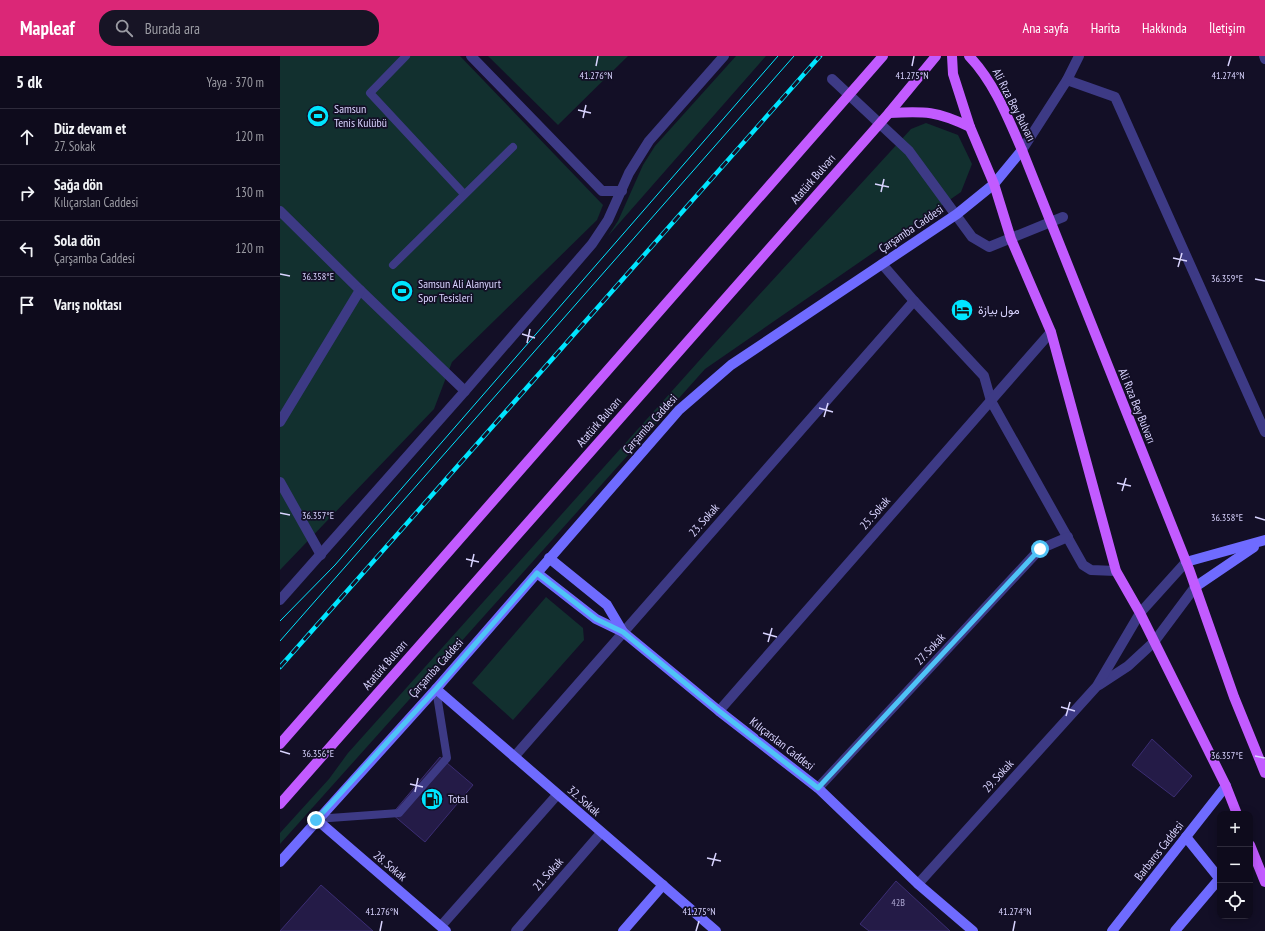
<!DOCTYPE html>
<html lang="tr">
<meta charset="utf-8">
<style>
:root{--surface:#0e0b1c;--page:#171425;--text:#f1f3f6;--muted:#9b9ba3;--line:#2e2b3b;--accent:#db2777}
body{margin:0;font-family:"PT Sans Narrow",Vazirmatn,sans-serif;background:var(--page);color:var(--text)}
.controls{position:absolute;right:12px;bottom:12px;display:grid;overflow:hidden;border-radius:8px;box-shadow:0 2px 10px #0003}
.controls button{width:36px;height:36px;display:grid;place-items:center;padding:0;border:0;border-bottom:1px solid var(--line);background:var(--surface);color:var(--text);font:20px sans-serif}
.stop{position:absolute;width:12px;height:12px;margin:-9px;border:3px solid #4fc3f7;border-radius:50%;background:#fff}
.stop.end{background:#4fc3f7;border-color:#fff;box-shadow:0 1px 4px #0008}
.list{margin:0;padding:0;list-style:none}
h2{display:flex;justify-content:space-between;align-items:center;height:52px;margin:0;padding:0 16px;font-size:17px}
h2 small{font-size:13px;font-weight:400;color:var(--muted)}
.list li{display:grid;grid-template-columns:26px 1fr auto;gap:12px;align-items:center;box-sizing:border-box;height:56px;padding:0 16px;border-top:1px solid var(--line)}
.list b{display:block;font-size:15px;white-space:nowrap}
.list p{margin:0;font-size:13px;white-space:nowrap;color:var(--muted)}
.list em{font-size:13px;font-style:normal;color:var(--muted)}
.icon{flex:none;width:22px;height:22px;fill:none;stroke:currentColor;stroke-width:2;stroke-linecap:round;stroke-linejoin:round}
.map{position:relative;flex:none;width:985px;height:875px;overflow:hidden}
header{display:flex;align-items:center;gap:24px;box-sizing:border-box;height:56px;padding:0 20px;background:var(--accent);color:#fff}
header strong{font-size:19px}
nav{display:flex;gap:22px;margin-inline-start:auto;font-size:14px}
.search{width:280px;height:36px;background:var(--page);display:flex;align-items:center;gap:10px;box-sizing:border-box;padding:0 14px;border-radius:16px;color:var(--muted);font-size:15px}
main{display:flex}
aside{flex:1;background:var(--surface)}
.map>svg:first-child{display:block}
</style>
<header>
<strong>Mapleaf</strong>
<div class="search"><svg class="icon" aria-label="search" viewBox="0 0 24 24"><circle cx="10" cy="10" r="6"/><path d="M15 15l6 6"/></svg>Burada ara</div>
<nav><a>Ana sayfa</a><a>Harita</a><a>Hakkında</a><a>İletişim</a></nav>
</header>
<main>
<aside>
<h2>5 dk<small>Yaya · 370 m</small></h2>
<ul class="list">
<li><svg class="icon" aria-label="ahead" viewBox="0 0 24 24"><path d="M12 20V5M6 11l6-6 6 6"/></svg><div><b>Düz devam et</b><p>27. Sokak</p></div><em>120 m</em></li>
<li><svg class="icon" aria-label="right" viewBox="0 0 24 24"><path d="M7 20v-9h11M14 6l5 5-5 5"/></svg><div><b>Sağa dön</b><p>Kılıçarslan Caddesi</p></div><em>130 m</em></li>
<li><svg class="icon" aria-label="left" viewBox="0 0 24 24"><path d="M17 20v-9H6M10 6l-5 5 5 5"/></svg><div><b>Sola dön</b><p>Çarşamba Caddesi</p></div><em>120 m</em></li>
<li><svg class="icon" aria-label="arrive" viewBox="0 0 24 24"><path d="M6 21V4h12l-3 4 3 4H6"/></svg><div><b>Varış noktası</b></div></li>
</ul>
</aside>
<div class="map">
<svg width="985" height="875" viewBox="0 0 985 875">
<rect width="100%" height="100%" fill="#130f26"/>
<!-- green -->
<g fill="#12302f">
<polygon points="0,0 180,0 323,149 317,164 172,306 154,353 0,514"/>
<polygon points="208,0 348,0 278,69"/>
<polygon points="456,0 486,0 328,180 338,165 363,109 375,90"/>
<polygon points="646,67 678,79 692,108 681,136 425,313 0,788 0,777 49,723 68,697 426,297 631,73"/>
<polygon points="266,541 303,572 304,584 233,664 192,627"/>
</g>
<!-- building -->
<g fill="#241b47" stroke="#3b2d73">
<polygon points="872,683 912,720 894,741 852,709"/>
<polygon points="160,701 193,729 145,786 112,758"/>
<polygon points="616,825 670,875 589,875 580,868"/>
<polygon points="41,829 93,875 0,875"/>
</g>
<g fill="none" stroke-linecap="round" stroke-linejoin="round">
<!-- lane -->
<g stroke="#3d3a85" stroke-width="8">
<polyline points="126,0 90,37 184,138"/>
<polyline points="113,209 233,91"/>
<polyline points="36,763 119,757 167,702 156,633"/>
</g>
<!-- street -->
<g stroke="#3d3a85" stroke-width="10">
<polyline points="191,0 322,135 342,135"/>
<polyline points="984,0 985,3"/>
<polyline points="552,23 629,95 692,181 709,191 783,161"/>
<polyline points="787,24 835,41 985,376"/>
<polyline points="742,94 787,24 799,0"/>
<polyline points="0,155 80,234 185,335"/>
<polyline points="602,208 634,245 704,320 711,345 803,509 811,514 836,515"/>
<polyline points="0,366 80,234"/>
<polyline points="0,426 41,499"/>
<polyline points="0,544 185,335 312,188 328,164 349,117 369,85 444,0"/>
<polyline points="819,629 848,610 874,586 915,531"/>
<polyline points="439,655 771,276"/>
<polyline points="234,701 634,245"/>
<polyline points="538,732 760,493 788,481"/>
<polyline points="638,828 817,630 860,557 906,506"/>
<polyline points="161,870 277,739"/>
<polyline points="236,875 321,777"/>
</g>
<!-- secondary -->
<g stroke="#6f6bff" stroke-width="10">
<polyline points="269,502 327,549 343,576 439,655 538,732 638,828 693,875"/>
<polyline points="906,506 985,484"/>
<polyline points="257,517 316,563 343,576"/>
<polyline points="915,531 974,491"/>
<polyline points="156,633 436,875"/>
<polyline points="36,763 166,875"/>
<polyline points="906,781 939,822"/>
<polyline points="0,806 156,633 399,354 451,309 677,158 714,128 742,94"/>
<polyline points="343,875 383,829"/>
<polyline points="832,875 946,730"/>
<polyline points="895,875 940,822"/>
</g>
<!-- primary -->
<g stroke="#c25bff" stroke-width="10">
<polyline points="672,0 673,18 690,71 714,128 731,183 771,276 836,515 860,557 946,730 957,758"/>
<path d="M689 0C714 26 728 62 742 94L909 513 954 641 985 717"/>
<path d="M609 57C645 55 657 55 690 71"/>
<polyline points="0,688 603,0"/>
<polyline points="0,748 609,57 656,0"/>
<polyline points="970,789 985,826"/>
</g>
<!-- tram -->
<g stroke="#00e5ff" stroke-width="1">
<polyline points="0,565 55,509 498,0"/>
<polyline points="0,585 514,0"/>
</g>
<!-- rail casing -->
<g stroke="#00e5ff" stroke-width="4.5">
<polyline id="rail" points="0,611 540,0"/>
</g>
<!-- rail -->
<use href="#rail" stroke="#130f26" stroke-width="3" stroke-dasharray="9" stroke-linecap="butt"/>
</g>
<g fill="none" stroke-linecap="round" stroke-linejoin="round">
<!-- route -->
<polyline stroke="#4fc3f7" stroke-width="5" points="36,764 156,633 257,517 316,563 343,576 439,655 538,732 760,493"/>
</g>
<!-- ticks -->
<path fill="none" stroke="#d9d4ff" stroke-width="1.5" d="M316 10 318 0M632 10 634 0M948 10 951 0M298 54 311 57M303 62 306 49M595 128 609 131M601 136 604 123M893 202 907 205M898 211 902 197M0 218 10 220M975 223 985 225M242 278 255 282M247 287 250 273M539 352 553 356M544 361 548 347M837 427 851 430M842 435 846 422M0 457 10 459M975 461 985 464M186 503 199 506M191 511 194 498M483 577 497 581M488 586 492 572M781 651 795 655M786 660 790 646M0 695 10 698M975 700 985 702M130 728 143 731M135 736 138 722M427 802 441 805M432 810 436 797M100 875 102 865M416 875 419 865M733 875 735 865"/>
<!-- icons -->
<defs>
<g id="stadium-disc" transform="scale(1.15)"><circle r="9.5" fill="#00e5ff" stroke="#130f26"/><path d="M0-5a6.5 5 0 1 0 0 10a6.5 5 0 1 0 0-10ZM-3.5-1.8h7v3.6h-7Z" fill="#111"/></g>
<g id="hotel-disc" transform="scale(1.15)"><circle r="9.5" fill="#00e5ff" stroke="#130f26"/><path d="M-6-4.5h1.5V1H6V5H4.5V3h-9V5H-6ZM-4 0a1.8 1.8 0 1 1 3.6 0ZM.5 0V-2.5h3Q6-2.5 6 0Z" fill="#111"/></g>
<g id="fuel-disc" transform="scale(1.15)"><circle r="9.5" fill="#00e5ff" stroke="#130f26"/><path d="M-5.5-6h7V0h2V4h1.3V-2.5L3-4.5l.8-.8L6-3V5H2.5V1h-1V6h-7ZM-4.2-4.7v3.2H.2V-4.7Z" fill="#111"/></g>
</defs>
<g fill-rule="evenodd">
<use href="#stadium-disc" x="38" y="60"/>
<use href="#stadium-disc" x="122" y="235"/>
<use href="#hotel-disc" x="682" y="254"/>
<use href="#fuel-disc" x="152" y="743"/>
</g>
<g text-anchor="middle" stroke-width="3.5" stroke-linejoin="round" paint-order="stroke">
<!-- number labels -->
<g font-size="10" fill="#aca6d1">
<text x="618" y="850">42B</text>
</g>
<!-- street labels -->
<g font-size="12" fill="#d9d4ff" stroke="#130f26">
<text transform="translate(734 49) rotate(63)" y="4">Ali Rıza Bey Bulvarı</text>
<text transform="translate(533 123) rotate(-49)" y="4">Atatürk Bulvarı</text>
<text transform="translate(631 173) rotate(-34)" y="4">Çarşamba Caddesi</text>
<text transform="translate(857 350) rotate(68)" y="4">Ali Rıza Bey Bulvarı</text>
<text transform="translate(319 366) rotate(-49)" y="4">Atatürk Bulvarı</text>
<text transform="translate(370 368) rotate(-48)" y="4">Çarşamba Caddesi</text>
<text transform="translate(595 457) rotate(-49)" y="4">25. Sokak</text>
<text transform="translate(424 464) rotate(-49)" y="4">23. Sokak</text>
<text transform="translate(650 593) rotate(-47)" y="4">27. Sokak</text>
<text transform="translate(105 609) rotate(-49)" y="4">Atatürk Bulvarı</text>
<text transform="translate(156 612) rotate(-48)" y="4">Çarşamba Caddesi</text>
<text transform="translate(502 688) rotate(38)" y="4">Kılıçarslan Caddesi</text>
<text transform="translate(718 720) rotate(-48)" y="4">29. Sokak</text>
<text transform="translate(304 745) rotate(41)" y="4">32. Sokak</text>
<text transform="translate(879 795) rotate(-52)" y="4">Barbaros Caddesi</text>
<text transform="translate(110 810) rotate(40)" y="4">28. Sokak</text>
<text transform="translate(268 818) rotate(-49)" y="4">21. Sokak</text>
</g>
<!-- poi labels -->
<g font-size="12" fill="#d9d4ff" stroke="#130f26" text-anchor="start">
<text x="54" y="57">Samsun<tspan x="54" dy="14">Tenis Kulübü</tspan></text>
<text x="138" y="232">Samsun Ali Alanyurt<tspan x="138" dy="14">Spor Tesisleri</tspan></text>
<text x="698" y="258">مول بيازة</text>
<text x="168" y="747">Total</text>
</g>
</g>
<g font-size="10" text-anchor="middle" fill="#d9d4ff" stroke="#130f26" stroke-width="3.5" stroke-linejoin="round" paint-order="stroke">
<text x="316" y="23">41.276°N</text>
<text x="632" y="23">41.275°N</text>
<text x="948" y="23">41.274°N</text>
<text x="38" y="224">36.358°E</text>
<text x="947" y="226">36.359°E</text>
<text x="38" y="463">36.357°E</text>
<text x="947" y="465">36.358°E</text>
<text x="38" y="701">36.356°E</text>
<text x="947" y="703">36.357°E</text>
<text x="102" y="859">41.276°N</text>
<text x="419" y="859">41.275°N</text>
<text x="735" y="859">41.274°N</text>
</g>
</svg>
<div class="controls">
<button>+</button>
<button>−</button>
<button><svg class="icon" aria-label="locate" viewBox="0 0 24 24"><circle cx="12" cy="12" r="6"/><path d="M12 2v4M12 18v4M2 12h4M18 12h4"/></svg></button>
</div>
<div class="stop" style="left:760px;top:493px"></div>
<div class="stop end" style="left:36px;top:764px"></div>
</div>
</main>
